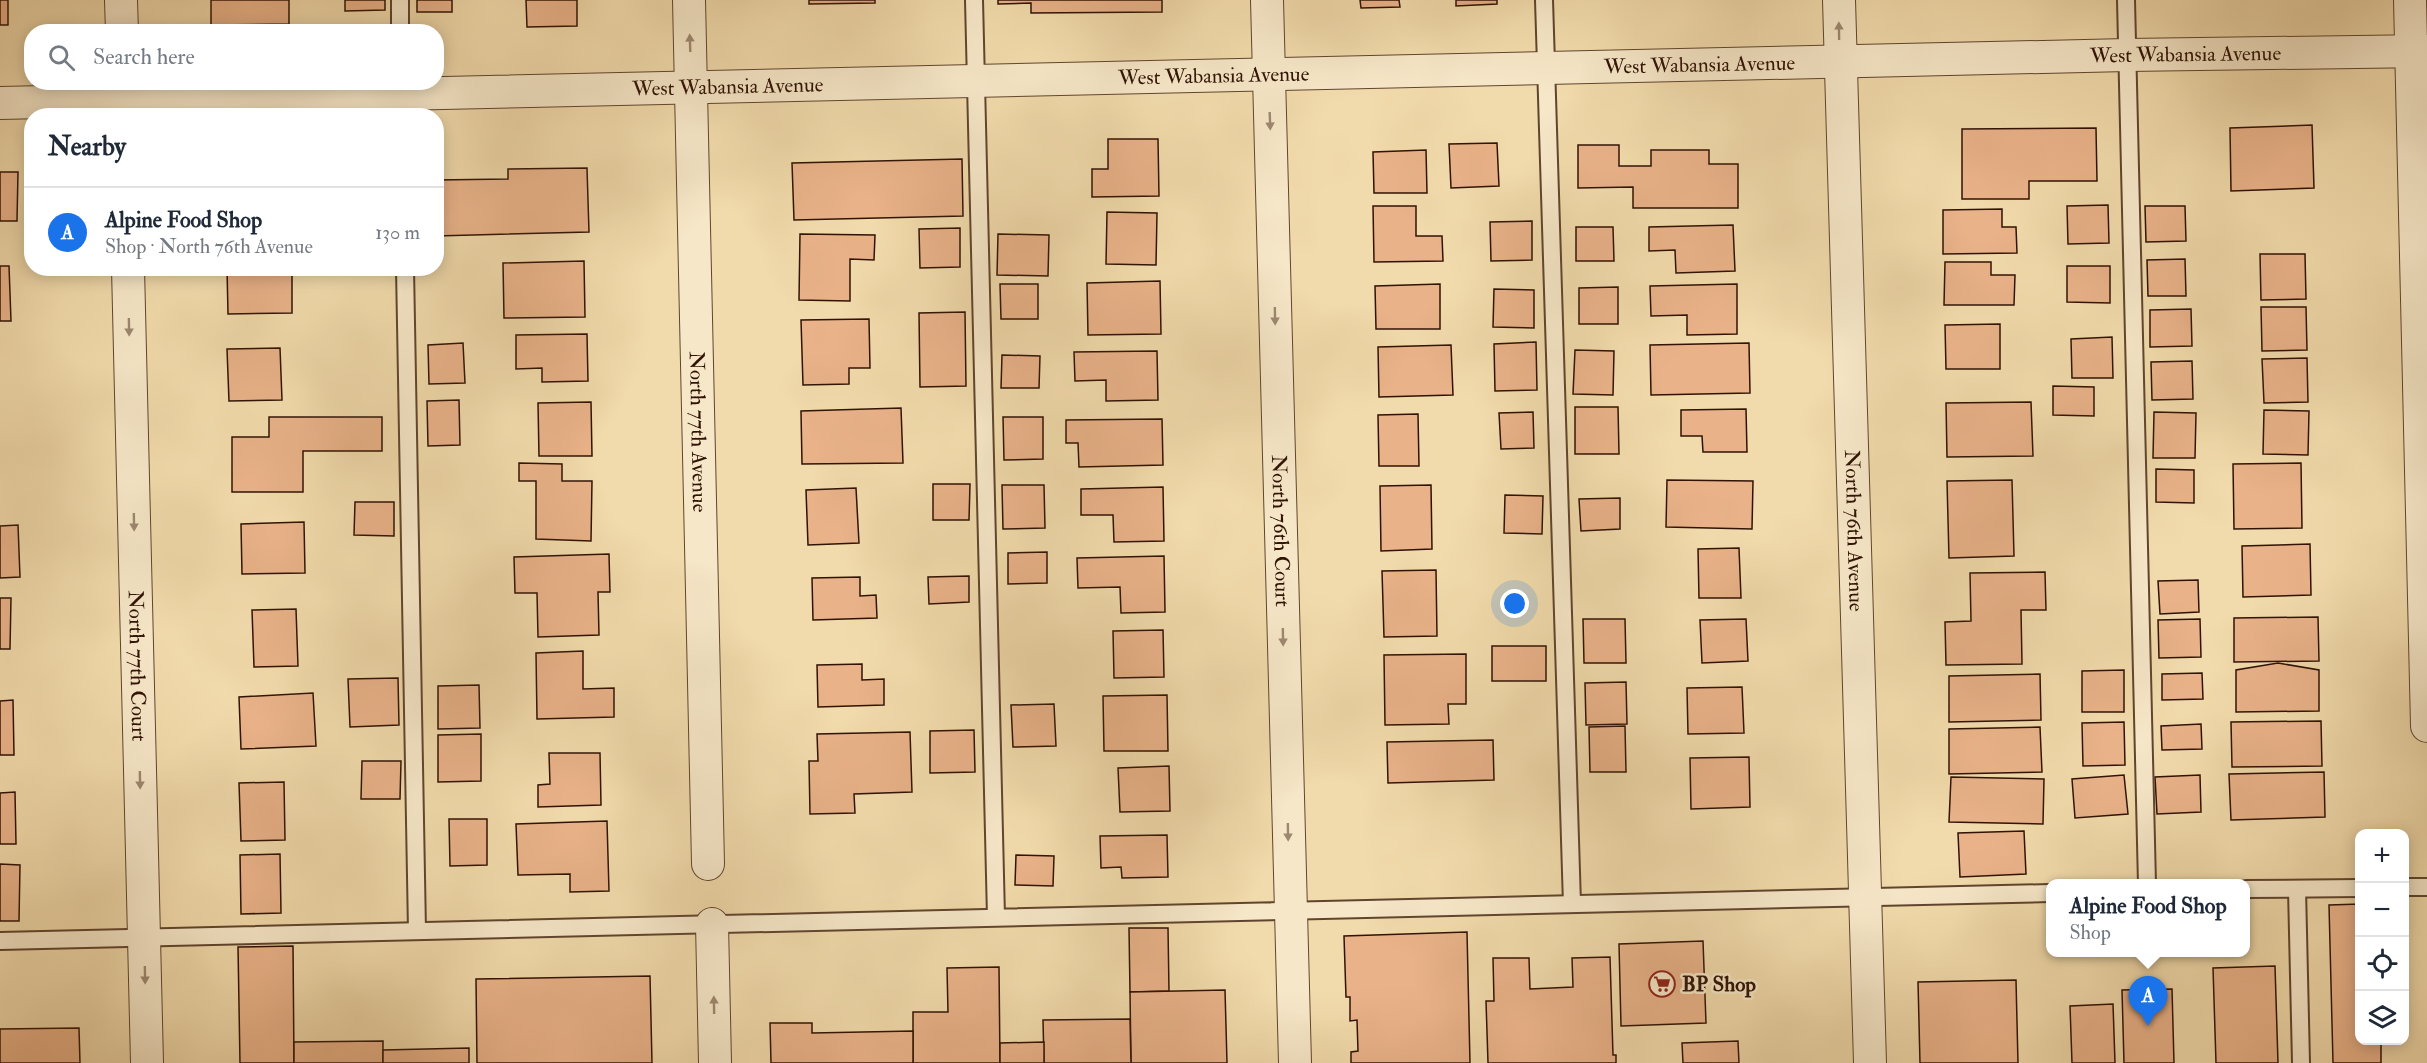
<!DOCTYPE html>
<meta charset="utf-8">
<style>
:root{--surface:#fff;--page:#f6f6f7;--text:#1f2937;--muted:#747a83;--line:#e0e1e3;--accent:#1a73e8}
body{margin:0;font-family:"IM FELL Double Pica",serif;background:var(--page);color:var(--text)}
.controls{position:absolute;right:18px;bottom:18px;display:grid;overflow:hidden;border-radius:12px;box-shadow:0 3px 15px #0003}
.controls button{width:54px;height:54px;display:grid;place-items:center;padding:0;border:0;border-bottom:2px solid var(--line);background:var(--surface);color:var(--text);font:30px sans-serif}
.you{position:absolute;left:1515px;top:604px;width:21px;height:21px;margin:-15px;border:4px solid #fff;border-radius:50%;background:#1a73e8;box-shadow:0 0 0 9px #1a73e833}
.badge{display:grid;place-items:center;width:39px;height:39px;border-radius:50%;background:var(--accent);color:#fff;font-size:20px;font-weight:700}
.pin{position:absolute;translate:-50% -50px;filter:drop-shadow(0 2px 3px #0008)}
.pin::after{content:'';position:absolute;top:32px;width:21px;height:18px;background:inherit;clip-path:polygon(0 0,100% 0,50% 100%)}
.popup{position:absolute;left:2046px;top:879px;width:204px;height:78px;box-sizing:border-box;display:grid;place-content:center;border-radius:12px;background:var(--surface);filter:drop-shadow(0 2px 4px #0005);font-size:20px;white-space:nowrap;color:var(--muted)}
.popup b{font-size:22px;color:var(--text)}
.popup::after{content:'';position:absolute;left:50%;top:100%;margin-left:-12px;border:12px solid transparent;border-top-color:var(--surface)}
.list{margin:0;padding:0;list-style:none}
h2{display:flex;justify-content:space-between;align-items:center;height:78px;margin:0;padding:0 24px;font-size:26px}
h2 small{font-size:20px;font-weight:400;color:var(--muted)}
.list li{display:grid;grid-template-columns:39px 1fr auto;gap:18px;align-items:center;box-sizing:border-box;height:90px;padding:0 24px;border-top:2px solid var(--line)}
.list b{display:block;font-size:22px;white-space:nowrap}
.list p{margin:0;font-size:20px;white-space:nowrap;color:var(--muted)}
.list em{font-size:20px;font-style:normal;color:var(--muted)}
.icon{flex:none;width:33px;height:33px;fill:none;stroke:currentColor;stroke-width:2;stroke-linecap:round;stroke-linejoin:round}
.map{position:relative;flex:none;width:2427px;height:1063px;overflow:hidden}
.search{position:absolute;background:var(--surface);box-shadow:0 3px 15px #0003;left:24px;top:24px;width:420px;height:66px;display:flex;align-items:center;gap:15px;box-sizing:border-box;padding:0 21px;border-radius:24px;color:var(--muted);font-size:22px}
.panel{position:absolute;background:var(--surface);box-shadow:0 3px 15px #0003;left:24px;top:108px;width:420px;height:168px;border-radius:24px}
.map>svg:first-child{display:block}
</style>
<div class="map">
<svg width="2427" height="1063" viewBox="0 0 2427 1063">
<rect width="100%" height="100%" fill="#f1daab"/>
<filter id="stains"><feTurbulence type="fractalNoise" baseFrequency=".00333" numOctaves="4"/><feColorMatrix values="0 0 0 0 .2 0 0 0 0 .09 0 0 0 0 .02 0 0 0 .5 -.17"/></filter>
<radialGradient id="worn" r=".72"><stop offset=".6" stop-color="#630" stop-opacity="0"/><stop offset="1" stop-color="#630" stop-opacity=".3"/></radialGradient>
<!-- building -->
<g fill="#e9b289" stroke="#301305" stroke-width="1.5">
<rect x="0" y="0" width="8" height="25"/>
<polygon points="211,0 289,0 289,24 211,25"/>
<polygon points="345,0 385,0 385,10 345,11"/>
<rect x="417" y="0" width="35" height="12"/>
<polygon points="526,0 577,0 577,26 527,27"/>
<polygon points="809,0 875,0 875,3 809,4"/>
<polygon points="998,0 1162,0 1162,12 1031,13 1031,3 998,4"/>
<polygon points="1360,0 1399,0 1400,7 1361,8"/>
<polygon points="1456,0 1497,0 1497,4 1456,6"/>
<polygon points="2312,125 2314,188 2231,191 2230,128"/>
<polygon points="2096,128 2097,181 2029,181 2029,199 1962,199 1962,129"/>
<polygon points="1108,139 1158,139 1159,196 1092,197 1092,169 1108,169"/>
<polygon points="1497,143 1499,186 1451,188 1449,144"/>
<polygon points="1578,145 1619,145 1619,166 1651,166 1651,150 1709,150 1709,164 1738,164 1738,208 1633,208 1633,187 1578,188"/>
<polygon points="1426,150 1427,193 1374,193 1373,152"/>
<polygon points="962,159 963,216 794,220 792,163"/>
<polygon points="587,168 589,232 436,236 436,180 508,179 508,169"/>
<polygon points="0,172 18,172 17,221 0,221"/>
<polygon points="2108,205 2109,243 2068,244 2067,206"/>
<polygon points="1373,206 1416,206 1416,236 1442,236 1443,261 1374,262"/>
<polygon points="2145,206 2185,206 2186,241 2146,242"/>
<polygon points="2002,209 2002,227 2016,227 2017,253 1943,254 1943,210"/>
<polygon points="1107,212 1157,213 1156,265 1106,264"/>
<polygon points="1532,221 1532,260 1491,261 1490,222"/>
<polygon points="1733,225 1735,271 1676,273 1675,250 1649,251 1649,227"/>
<polygon points="1576,227 1613,227 1614,261 1576,261"/>
<polygon points="960,228 960,267 920,268 919,229"/>
<polygon points="800,234 875,235 874,260 850,259 850,301 799,300"/>
<polygon points="998,234 1049,235 1048,276 997,275"/>
<polygon points="2260,254 2305,254 2306,299 2261,300"/>
<polygon points="2185,259 2186,296 2148,296 2147,260"/>
<polygon points="584,261 585,317 504,318 503,263"/>
<polygon points="1945,262 1991,262 1991,275 2015,275 2014,305 1944,305"/>
<polygon points="0,266 9,266 11,321 0,321"/>
<polygon points="2067,266 2110,266 2110,303 2067,302"/>
<polygon points="227,268 292,268 292,313 228,314"/>
<polygon points="1160,281 1161,334 1088,335 1087,283"/>
<polygon points="1000,284 1038,284 1038,319 1001,319"/>
<polygon points="1440,284 1440,329 1376,329 1375,286"/>
<polygon points="1737,284 1737,334 1687,335 1687,315 1651,316 1650,286"/>
<polygon points="1618,287 1618,324 1579,324 1579,288"/>
<polygon points="1494,289 1534,290 1534,328 1493,327"/>
<polygon points="2261,307 2306,307 2307,350 2262,351"/>
<polygon points="2191,309 2192,346 2150,347 2150,310"/>
<polygon points="965,312 966,386 920,387 919,313"/>
<polygon points="869,319 870,368 849,368 849,384 803,385 801,320"/>
<polygon points="2000,324 2000,369 1946,369 1945,325"/>
<polygon points="587,334 588,381 542,382 542,368 516,369 516,335"/>
<polygon points="2112,337 2113,378 2072,378 2071,339"/>
<polygon points="1536,342 1537,390 1495,391 1494,344"/>
<polygon points="463,343 465,383 429,384 428,345"/>
<polygon points="1749,343 1750,393 1651,395 1650,345"/>
<polygon points="1451,345 1453,395 1379,397 1378,347"/>
<polygon points="280,348 282,400 229,401 227,349"/>
<polygon points="1575,350 1614,351 1613,395 1573,394"/>
<polygon points="1157,351 1158,400 1106,401 1106,380 1075,381 1074,352"/>
<polygon points="1002,355 1040,356 1039,388 1001,388"/>
<polygon points="2307,358 2308,402 2264,403 2262,359"/>
<polygon points="2192,361 2193,399 2152,400 2151,362"/>
<polygon points="2053,386 2094,387 2094,416 2053,415"/>
<polygon points="459,400 460,445 428,446 427,401"/>
<polygon points="591,402 592,456 539,456 538,403"/>
<polygon points="2031,402 2033,456 1947,457 1946,403"/>
<polygon points="1575,407 1618,407 1619,454 1575,454"/>
<polygon points="901,408 903,463 802,464 801,411"/>
<polygon points="1746,409 1747,452 1703,452 1702,436 1681,436 1681,410"/>
<polygon points="2264,410 2309,411 2308,455 2263,454"/>
<polygon points="1533,412 1534,448 1501,449 1499,413"/>
<polygon points="2154,412 2196,413 2195,458 2153,458"/>
<polygon points="1418,414 1419,466 1379,466 1378,415"/>
<polygon points="269,417 382,417 382,451 303,451 303,492 232,492 232,437 269,437"/>
<polygon points="1003,417 1043,417 1043,459 1004,460"/>
<polygon points="1162,419 1163,465 1079,467 1078,443 1066,443 1066,420"/>
<polygon points="519,463 562,464 562,481 592,481 591,541 536,539 536,481 519,481"/>
<polygon points="2301,463 2302,528 2234,529 2233,464"/>
<polygon points="2156,469 2194,470 2194,503 2156,502"/>
<polygon points="1667,480 1753,481 1752,529 1666,527"/>
<polygon points="2012,480 2014,556 1949,558 1947,481"/>
<polygon points="933,484 970,484 969,520 933,520"/>
<polygon points="1002,485 1044,485 1045,528 1003,529"/>
<polygon points="1431,485 1432,549 1381,551 1380,486"/>
<polygon points="1163,487 1164,541 1114,542 1113,515 1081,515 1081,489"/>
<polygon points="856,488 859,543 808,545 806,490"/>
<polygon points="1505,495 1543,496 1542,534 1504,533"/>
<polygon points="1620,498 1620,529 1581,531 1579,499"/>
<polygon points="355,502 394,502 394,536 354,535"/>
<polygon points="304,522 305,573 242,574 241,524"/>
<polygon points="18,525 20,577 0,578 0,526"/>
<polygon points="2310,544 2311,595 2243,597 2242,546"/>
<polygon points="1739,548 1741,598 1699,598 1698,549"/>
<polygon points="1047,552 1047,583 1008,584 1008,553"/>
<polygon points="609,554 610,592 598,592 599,635 538,637 537,593 515,593 514,557"/>
<polygon points="1164,556 1165,612 1121,613 1120,587 1078,588 1077,558"/>
<polygon points="1436,570 1437,636 1384,637 1382,571"/>
<polygon points="2045,572 2046,610 2021,610 2022,664 1946,665 1945,622 1971,621 1970,573"/>
<polygon points="969,576 969,602 929,604 928,577"/>
<polygon points="860,577 860,596 876,595 877,618 813,620 812,578"/>
<polygon points="2198,580 2199,612 2160,614 2158,581"/>
<polygon points="0,598 11,598 10,649 0,649"/>
<polygon points="296,609 298,666 254,667 252,610"/>
<polygon points="2318,617 2319,661 2234,662 2234,618"/>
<polygon points="1583,619 1625,619 1626,663 1584,663"/>
<polygon points="1746,619 1748,661 1702,663 1700,620"/>
<polygon points="2200,619 2201,657 2159,658 2158,620"/>
<polygon points="1163,630 1164,677 1114,678 1113,631"/>
<rect x="1492" y="646" width="54" height="35"/>
<polygon points="583,651 583,689 614,688 614,717 537,719 536,653"/>
<polygon points="1466,654 1466,704 1448,704 1449,724 1385,725 1384,655"/>
<polygon points="2278,663 2319,670 2319,711 2236,712 2236,670"/>
<polygon points="862,664 862,680 884,679 884,705 818,707 817,665"/>
<polygon points="2124,670 2124,712 2082,712 2082,671"/>
<polygon points="2202,673 2203,699 2162,700 2162,674"/>
<polygon points="2040,674 2041,720 1949,722 1949,676"/>
<polygon points="398,678 399,725 350,727 348,679"/>
<polygon points="1626,682 1627,724 1586,725 1585,683"/>
<polygon points="479,685 480,728 438,729 438,686"/>
<polygon points="1742,687 1744,733 1688,734 1687,688"/>
<polygon points="313,693 316,746 241,749 239,697"/>
<polygon points="1167,695 1168,751 1104,751 1103,696"/>
<polygon points="13,700 14,755 0,755 0,701"/>
<polygon points="1054,704 1056,746 1013,747 1011,705"/>
<polygon points="2321,721 2322,766 2232,767 2231,722"/>
<polygon points="2124,722 2125,765 2083,766 2082,723"/>
<polygon points="2201,724 2202,749 2162,750 2161,726"/>
<polygon points="1625,726 1626,772 1590,772 1589,727"/>
<polygon points="2040,727 2042,772 1949,774 1949,729"/>
<polygon points="974,730 975,772 930,773 930,731"/>
<polygon points="910,732 912,792 854,794 855,813 810,814 809,761 818,761 817,734"/>
<polygon points="481,734 481,781 438,782 438,735"/>
<polygon points="1493,740 1494,780 1388,783 1387,742"/>
<polygon points="549,753 600,753 601,805 538,807 538,785 550,784"/>
<polygon points="1749,757 1750,807 1691,809 1690,758"/>
<polygon points="362,761 401,761 400,799 361,799"/>
<polygon points="1169,766 1170,811 1120,812 1118,768"/>
<polygon points="2324,772 2325,817 2231,820 2229,774"/>
<polygon points="2124,775 2128,814 2075,818 2072,779"/>
<polygon points="2200,775 2201,812 2157,814 2155,777"/>
<polygon points="1951,777 2044,779 2043,824 1949,822"/>
<polygon points="284,782 285,840 241,841 239,783"/>
<polygon points="15,792 16,844 0,844 0,793"/>
<polygon points="449,819 487,819 487,865 450,866"/>
<polygon points="607,821 609,891 570,892 570,874 518,875 516,824"/>
<polygon points="2024,831 2026,874 1960,877 1958,833"/>
<polygon points="1167,835 1168,877 1122,878 1121,867 1101,868 1100,836"/>
<polygon points="280,854 281,913 241,914 240,855"/>
<polygon points="1016,855 1054,856 1053,886 1015,885"/>
<polygon points="0,864 20,865 19,921 0,921"/>
<polygon points="2360,904 2360,1040 2381,1040 2381,1063 2333,1063 2329,905"/>
<polygon points="1129,928 1168,928 1169,991 1130,992"/>
<polygon points="1467,932 1470,1063 1351,1063 1351,1052 1358,1051 1357,1020 1350,1021 1350,997 1346,997 1344,936"/>
<polygon points="1703,941 1706,1023 1621,1026 1619,944"/>
<polygon points="293,946 294,1063 240,1063 238,947"/>
<polygon points="2079,952 2119,952 2119,955 2079,956"/>
<polygon points="1610,957 1613,1055 1616,1055 1616,1063 1488,1063 1486,1001 1494,1001 1493,958 1529,958 1530,989 1573,987 1572,958"/>
<polygon points="2275,966 2278,1063 2216,1063 2213,968"/>
<polygon points="999,967 1000,1063 913,1063 913,1012 948,1012 947,968"/>
<polygon points="650,976 652,1063 477,1063 476,979"/>
<polygon points="2016,980 2018,1063 1920,1063 1918,982"/>
<polygon points="2172,989 2174,1063 2124,1063 2122,990"/>
<polygon points="1225,990 1227,1063 1131,1063 1130,992"/>
<polygon points="2113,1004 2115,1063 2072,1063 2070,1006"/>
<polygon points="1130,1019 1131,1063 1044,1063 1043,1020"/>
<polygon points="770,1023 812,1023 812,1033 913,1031 913,1063 771,1063"/>
<polygon points="79,1028 80,1063 0,1063 0,1029"/>
<polygon points="383,1041 383,1063 294,1063 294,1042"/>
<polygon points="1738,1041 1739,1063 1683,1063 1682,1043"/>
<polygon points="1044,1042 1044,1063 1000,1063 1000,1043"/>
<polygon points="469,1048 469,1063 383,1063 383,1050"/>
</g>
<g fill="none" stroke-linecap="round" stroke-linejoin="round">
<!-- service casing -->
<g stroke="#60452e" stroke-width="20">
<g id="service">
<polyline points="400,0 400,32"/>
<polyline points="974,0 996,917"/>
<polyline points="1544,0 1572,904"/>
<polyline points="2126,0 2147,884"/>
<polyline points="405,268 417,931"/>
<polyline points="2404,887 2427,887"/>
<polyline points="2246,889 2360,888"/>
<polyline points="2297,889 2301,1063"/>
<polyline points="0,941 2050,893"/>
</g>
</g>
<!-- minor casing -->
<g stroke="#60452e" stroke-width="34">
<g id="minor">
<polyline points="121,0 122,32"/>
<path id="s1" d="M689 0 708 864"/>
<path id="s2" d="M1267 0 1295 1063"/>
<path id="s3" d="M1839 0 1870 1063"/>
<polyline points="2410,0 2427,726"/>
<path id="s4" d="M0 103 2127 55 2427 51"/>
<path id="s5" d="M128 268 147 1063"/>
<polyline points="712,924 715,1063"/>
</g>
</g>
<!-- service -->
<use href="#service" stroke="#f6e7c8" stroke-width="16"/>
<!-- minor -->
<use href="#minor" stroke="#f6e7c8" stroke-width="32"/>
</g>
<!-- one-way arrows -->
<defs><path id="oneway-solid" d="M-6-.8H1V-3.2L6.5 0L1 3.2V.8H-6Z" transform="scale(1.5)"/></defs>
<g fill="#9d8870">
<use href="#oneway-solid" transform="translate(1839 31) rotate(-91)"/>
<use href="#oneway-solid" transform="translate(690 43) rotate(-92)"/>
<use href="#oneway-solid" transform="translate(1270 121) rotate(88)"/>
<use href="#oneway-solid" transform="translate(1275 316) rotate(89)"/>
<use href="#oneway-solid" transform="translate(129 327) rotate(89)"/>
<use href="#oneway-solid" transform="translate(134 522) rotate(89)"/>
<use href="#oneway-solid" transform="translate(1283 637) rotate(89)"/>
<use href="#oneway-solid" transform="translate(140 780) rotate(89)"/>
<use href="#oneway-solid" transform="translate(1288 832) rotate(89)"/>
<use href="#oneway-solid" transform="translate(145 975) rotate(89)"/>
<use href="#oneway-solid" transform="translate(714 1005) rotate(-91)"/>
</g>
<!-- icons -->
<defs>
<g id="supermarket-ring" transform="scale(1.35)"><circle r="9.5" fill="#f6e7c8" stroke="#8f2418" stroke-width="1.5"/><path d="M-6-5.5h2.5l.6 2H6L4.5 2H-2.5L-4.4-4H-6ZM-1.5 3.2a1.3 1.3 0 1 0 .1 0ZM3 3.2a1.3 1.3 0 1 0 .1 0Z" fill="#8f2418"/></g>
</defs>
<g fill-rule="evenodd">
<use href="#supermarket-ring" x="1662" y="984"/>
</g>
<g text-anchor="middle" stroke-width="5" stroke-linejoin="round" paint-order="stroke">
<!-- street labels -->
<g font-size="21" fill="#301305" stroke="#f6e7c8">
<text dy="7" stroke="none"><textPath href="#s4" startOffset="2186">West Wabansia Avenue</textPath></text>
<text dy="7" stroke="none"><textPath href="#s4" startOffset="1700">West Wabansia Avenue</textPath></text>
<text dy="7" stroke="none"><textPath href="#s4" startOffset="1214">West Wabansia Avenue</textPath></text>
<text dy="7" stroke="none"><textPath href="#s4" startOffset="728">West Wabansia Avenue</textPath></text>
<text dy="7" stroke="none"><textPath href="#s1" startOffset="432">North 77th Avenue</textPath></text>
<text dy="7" stroke="none"><textPath href="#s2" startOffset="531">North 76th Court</textPath></text>
<text dy="7" stroke="none"><textPath href="#s3" startOffset="531">North 76th Avenue</textPath></text>
<text dy="7" stroke="none"><textPath href="#s5" startOffset="398">North 77th Court</textPath></text>
</g>
<!-- poi labels -->
<g font-size="21" font-weight="bold" fill="#301305" stroke="#f6e7c8" text-anchor="start">
<text x="1682" y="991">BP Shop</text>
</g>
</g>
<rect width="100%" height="100%" filter="url(#stains)"/>
<rect width="100%" height="100%" fill="url(#worn)"/>
</svg>
<div class="controls">
<button>+</button>
<button>−</button>
<button><svg class="icon" aria-label="locate" viewBox="0 0 24 24"><circle cx="12" cy="12" r="6"/><path d="M12 2v4M12 18v4M2 12h4M18 12h4"/></svg></button>
<button><svg class="icon" aria-label="layers" viewBox="0 0 24 24"><path d="M12 4l9 5-9 5-9-5zM3 14l9 5 9-5"/></svg></button>
</div>
<div class="you"></div>
<div class="pin badge" style="left:2148px;top:1026px">A</div>
<div class="popup"><b>Alpine Food Shop</b>Shop</div>
<div class="search"><svg class="icon" aria-label="search" viewBox="0 0 24 24"><circle cx="10" cy="10" r="6"/><path d="M15 15l6 6"/></svg>Search here</div>
<section class="panel">
<h2>Nearby<small></small></h2>
<ul class="list">
<li><span class="badge">A</span><div><b>Alpine Food Shop</b><p>Shop · North 76th Avenue</p></div><em>130 m</em></li>
</ul>
</section>
</div>
